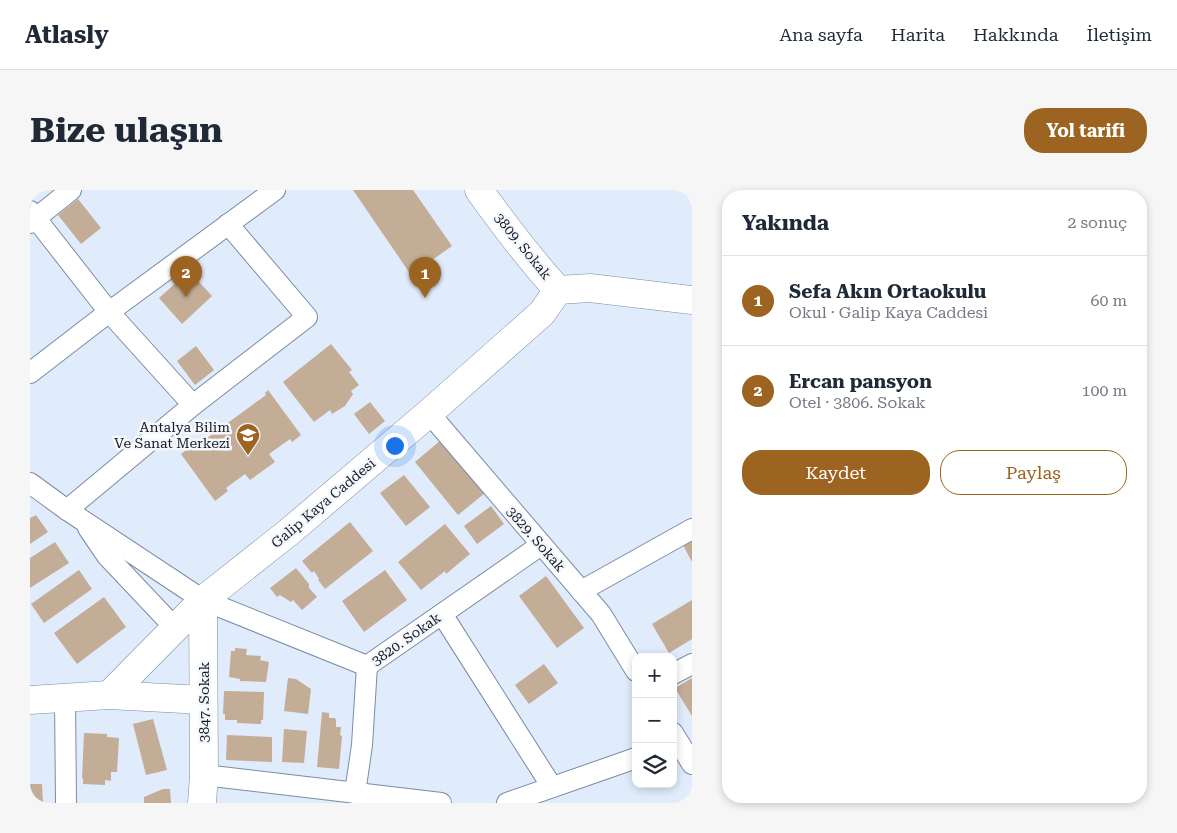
<!DOCTYPE html>
<html lang="tr">
<meta charset="utf-8">
<style>
:root{--surface:#fff;--page:#f6f6f7;--text:#1f2937;--muted:#747a83;--line:#e0e1e3;--accent:#9c6420}
body{margin:0;font-family:"Roboto Serif",serif;background:var(--page);color:var(--text)}
.controls{position:absolute;right:15px;bottom:15px;display:grid;overflow:hidden;border-radius:10px;box-shadow:0 2px 8px #0003}
.controls button{width:45px;height:45px;display:grid;place-items:center;padding:0;border:0;border-bottom:1px solid var(--line);background:var(--surface);color:var(--text);font:25px sans-serif}
.you{position:absolute;left:364px;top:255px;width:18px;height:18px;margin:-12px;border:4px solid #fff;border-radius:50%;background:#1a73e8;box-shadow:0 0 0 8px #1a73e833}
.badge{display:grid;place-items:center;width:32px;height:32px;border-radius:50%;background:var(--accent);color:#fff;font-size:16px;font-weight:700}
.pin{position:absolute;translate:-50% -41px;filter:drop-shadow(0 1px 2px #0008)}
.pin::after{content:'';position:absolute;top:26px;width:18px;height:15px;background:inherit;clip-path:polygon(0 0,100% 0,50% 100%)}
.list{margin:0;padding:0;list-style:none}
h2{display:flex;justify-content:space-between;align-items:center;height:65px;margin:0;padding:0 20px;font-size:21px}
h2 small{font-size:16px;font-weight:400;color:var(--muted)}
.list li{display:grid;grid-template-columns:32px 1fr auto;gap:15px;align-items:center;box-sizing:border-box;height:90px;padding:0 20px;border-top:1px solid var(--line)}
.list b{display:block;font-size:19px;white-space:nowrap}
.list p{margin:0;font-size:16px;white-space:nowrap;color:var(--muted)}
.list em{font-size:16px;font-style:normal;color:var(--muted)}
.actions{display:flex;gap:10px;padding:15px 20px}
.actions a{flex:1;padding:11px 0;border:1px solid var(--accent);border-radius:20px;text-align:center;font-size:18px;color:var(--accent)}
.actions .main{background:var(--accent);color:#fff}
.icon{flex:none;width:28px;height:28px;fill:none;stroke:currentColor;stroke-width:2;stroke-linecap:round;stroke-linejoin:round}
.map{position:relative;flex:none;width:662px;height:613px;overflow:hidden;border-radius:20px}
header{display:flex;align-items:center;gap:30px;box-sizing:border-box;height:70px;padding:0 25px;background:var(--surface);border-bottom:1px solid var(--line)}
header strong{font-size:24px}
nav{display:flex;gap:28px;margin-inline-start:auto;font-size:18px}
.intro{display:flex;align-items:center;justify-content:space-between;box-sizing:border-box;height:120px;padding:0 30px}
h1{margin:0;font-size:35px}
.button{padding:12px 22px;border-radius:20px;background:var(--accent);color:#fff;font-size:18px;font-weight:700}
main{display:flex;gap:30px;padding:0 30px}
aside{flex:1;background:var(--surface);border-radius:20px;box-shadow:0 2px 8px #0003}
.map>svg:first-child{display:block}
</style>
<header>
<strong>Atlasly</strong>
<nav><a>Ana sayfa</a><a>Harita</a><a>Hakkında</a><a>İletişim</a></nav>
</header>
<div class="intro"><h1>Bize ulaşın</h1><a class="button">Yol tarifi</a></div>
<main>
<div class="map">
<svg width="662" height="613" viewBox="0 0 662 613">
<rect width="100%" height="100%" fill="#e0ebfb"/>
<!-- building -->
<g fill="#c4ad96">
<polygon points="323,0 383,0 422,56 381,85"/>
<polygon points="48,9 71,38 51,54 28,25"/>
<polygon points="159,81 182,106 152,134 129,108"/>
<polygon points="301,154 322,180 319,182 329,195 321,201 323,204 315,216 302,224 300,220 284,232 253,192"/>
<polygon points="166,156 184,180 165,195 147,171"/>
<polygon points="238,200 271,245 262,252 260,249 239,264 245,272 220,290 215,284 196,298 198,301 185,311 151,264 163,255 165,257 236,205 235,203"/>
<polygon points="340,212 355,231 339,244 324,224"/>
<polygon points="411,250 455,303 428,325 385,272"/>
<polygon points="374,285 400,317 376,336 350,303"/>
<polygon points="461,316 474,334 447,354 434,336"/>
<polygon points="6,325 18,342 0,354 0,328"/>
<polygon points="320,332 343,361 295,399 288,390 289,389 284,381 282,383 272,371"/>
<polygon points="415,334 440,364 416,384 415,381 391,400 368,372"/>
<polygon points="662,348 662,372 652,353"/>
<polygon points="25,352 39,373 0,398 0,368"/>
<polygon points="266,378 279,394 279,398 287,407 272,420 263,410 261,412 250,405 247,407 240,398"/>
<polygon points="49,380 62,399 14,433 1,414"/>
<polygon points="355,380 377,410 334,442 312,411"/>
<polygon points="516,386 554,438 527,458 489,406"/>
<polygon points="74,407 96,437 47,474 24,443"/>
<polygon points="662,410 662,449 639,463 622,434"/>
<polygon points="205,458 217,459 216,465 231,466 230,470 239,472 236,492 210,491 210,489 199,487 201,461 205,461"/>
<polygon points="514,474 528,493 499,514 485,495"/>
<polygon points="258,488 266,489 281,499 278,524 254,521"/>
<polygon points="662,488 662,526 645,498"/>
<polygon points="194,501 234,502 233,530 231,530 231,534 207,533 207,530 195,530 195,524 193,524"/>
<polygon points="292,522 299,523 299,528 305,528 306,530 306,537 311,537 310,545 312,546 309,579 287,577"/>
<polygon points="123,529 137,580 116,585 103,534"/>
<polygon points="254,539 277,541 274,573 252,572"/>
<polygon points="54,543 77,544 77,547 89,548 87,582 81,582 81,591 75,590 75,595 53,594 53,588 52,588"/>
<polygon points="197,545 242,547 242,572 196,570"/>
<polygon points="0,594 12,594 13,613 0,613"/>
<polygon points="133,599 140,599 141,613 114,613 114,607"/>
</g>
<g fill="none" stroke-linecap="round" stroke-linejoin="round">
<!-- street casing -->
<g stroke="#7b8ca5" stroke-width="22">
<g id="street">
<polyline points="0,21 79,122 163,215"/>
<polyline points="0,33 41,0"/>
<polyline points="0,183 79,122 245,0"/>
<polyline points="399,223 571,424 606,481"/>
<polyline points="0,293 37,320 173,410 337,476 511,355"/>
<polyline points="37,320 163,215 277,127 198,34"/>
<polyline points="58,338 77,366 145,438"/>
<polyline points="551,401 662,339"/>
<polyline points="412,424 522,597"/>
<polyline points="643,484 662,474"/>
<polyline points="35,508 36,613"/>
<polyline points="643,543 662,574"/>
<polyline points="174,585 411,613"/>
<polyline points="325,603 332,555 337,476"/>
<polyline points="477,613 606,568"/>
</g>
</g>
<!-- secondary casing -->
<g stroke="#7b8ca5" stroke-width="29">
<g id="secondary">
<path d="M449 0C474 35 499 68 528 100"/>
<polyline points="528,100 560,98 662,110"/>
<polyline points="79,505 173,410 259,342 399,223 512,123 528,100"/>
<polyline points="0,510 79,505 173,510"/>
<polyline points="172,613 174,585 173,410"/>
</g>
</g>
<!-- street -->
<use href="#street" stroke="#fff" stroke-width="20"/>
<!-- secondary -->
<use href="#secondary" stroke="#fff" stroke-width="28"/>
</g>
<!-- icons -->
<defs>
<g id="school-pin" transform="scale(1.25)"><path d="M0 17L-7.5 6A9.5 9.5 0 1 1 7.5 6Z" fill="#9c6420" stroke="#f4f8fd"/><path d="M0-5L7-2L0 1L-7-2ZM-4 1L0 2.5L4 1V4Q0 6-4 4Z" fill="#fff"/></g>
</defs>
<g fill-rule="evenodd">
<use href="#school-pin" x="218" y="245"/>
</g>
<g text-anchor="middle" stroke-width="5" stroke-linejoin="round" paint-order="stroke">
<!-- street labels -->
<g font-size="14" fill="#161c26" stroke="#f4f8fd">
<text transform="translate(493 56) rotate(51)" y="5">3809. Sokak</text>
<text transform="translate(293 313) rotate(-40)" y="5">Galip Kaya Caddesi</text>
<text transform="translate(506 349) rotate(49)" y="5">3829. Sokak</text>
<text transform="translate(376 449) rotate(-35)" y="5">3820. Sokak</text>
<text transform="translate(174 512) rotate(-90)" y="5">3847. Sokak</text>
</g>
<!-- poi labels -->
<g font-size="14" fill="#161c26" stroke="#f4f8fd" text-anchor="end">
<text x="200" y="242">Antalya Bilim<tspan x="200" dy="16">Ve Sanat Merkezi</tspan></text>
</g>
</g>
</svg>
<div class="controls">
<button>+</button>
<button>−</button>
<button><svg class="icon" aria-label="layers" viewBox="0 0 24 24"><path d="M12 4l9 5-9 5-9-5zM3 14l9 5 9-5"/></svg></button>
</div>
<div class="you"></div>
<div class="pin badge" style="left:395px;top:108px">1</div>
<div class="pin badge" style="left:156px;top:107px">2</div>
</div>
<aside>
<h2>Yakında<small>2 sonuç</small></h2>
<ul class="list">
<li><span class="badge">1</span><div><b>Sefa Akın Ortaokulu</b><p>Okul · Galip Kaya Caddesi</p></div><em>60 m</em></li>
<li><span class="badge">2</span><div><b>Ercan pansyon</b><p>Otel · 3806. Sokak</p></div><em>100 m</em></li>
</ul>
<div class="actions"><a class="main">Kaydet</a><a>Paylaş</a></div>
</aside>
</main>
